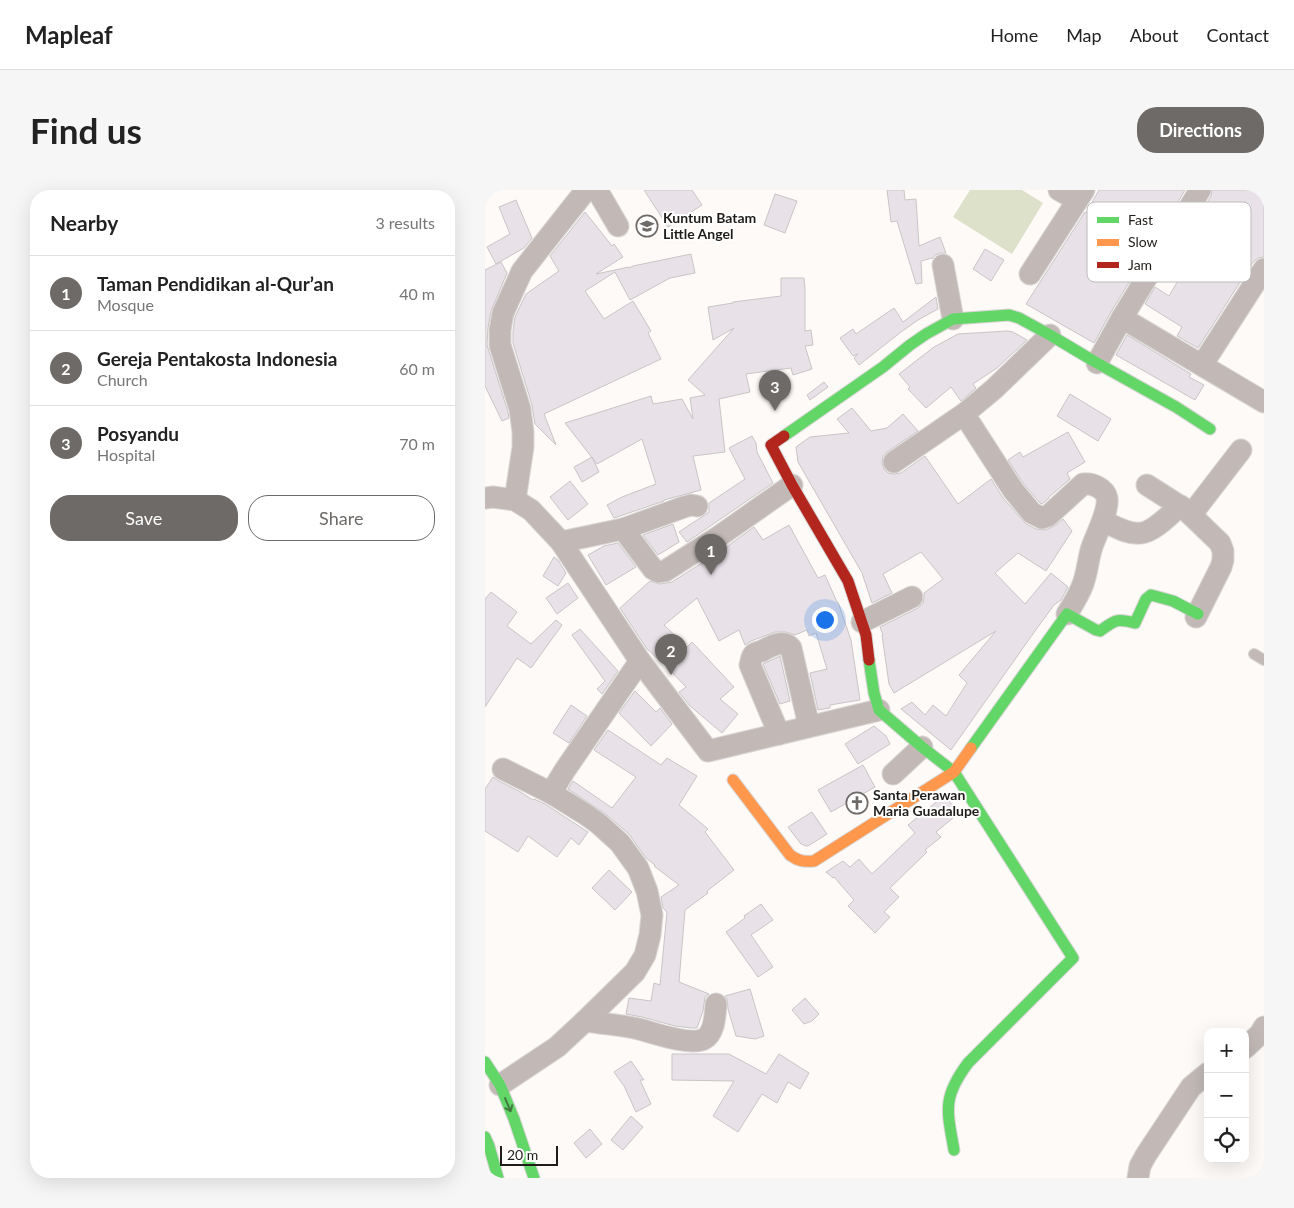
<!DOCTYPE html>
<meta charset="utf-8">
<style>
:root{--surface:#fff;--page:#f6f6f6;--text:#222;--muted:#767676;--line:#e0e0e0;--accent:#6d6a67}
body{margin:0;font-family:Lato,sans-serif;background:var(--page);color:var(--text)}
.controls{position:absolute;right:15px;bottom:15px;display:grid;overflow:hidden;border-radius:10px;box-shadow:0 5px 20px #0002}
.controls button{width:45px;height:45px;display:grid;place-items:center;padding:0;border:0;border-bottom:1px solid var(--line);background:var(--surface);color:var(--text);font:25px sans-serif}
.scale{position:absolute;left:15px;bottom:12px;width:58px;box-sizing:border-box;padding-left:5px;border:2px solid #201c19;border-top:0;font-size:14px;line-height:18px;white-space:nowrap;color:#201c19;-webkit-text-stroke:4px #fff;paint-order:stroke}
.you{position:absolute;left:339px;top:429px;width:18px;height:18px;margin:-12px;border:4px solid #fff;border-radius:50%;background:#1a73e8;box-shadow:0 0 0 8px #1a73e833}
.badge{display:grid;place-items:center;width:32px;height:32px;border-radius:50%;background:var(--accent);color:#fff;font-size:16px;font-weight:700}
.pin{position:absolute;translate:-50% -41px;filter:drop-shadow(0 1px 2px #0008)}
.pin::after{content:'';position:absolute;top:26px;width:18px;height:15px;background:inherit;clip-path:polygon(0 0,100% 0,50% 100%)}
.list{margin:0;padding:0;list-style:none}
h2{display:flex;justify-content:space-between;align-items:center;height:65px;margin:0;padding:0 20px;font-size:21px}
h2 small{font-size:16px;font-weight:400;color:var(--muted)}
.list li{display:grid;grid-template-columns:32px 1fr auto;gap:15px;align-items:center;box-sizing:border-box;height:75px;padding:0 20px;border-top:1px solid var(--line)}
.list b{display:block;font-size:19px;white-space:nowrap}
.list p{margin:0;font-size:16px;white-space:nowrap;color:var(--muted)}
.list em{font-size:16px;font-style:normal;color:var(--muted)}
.actions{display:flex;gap:10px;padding:15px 20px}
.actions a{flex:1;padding:11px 0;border:1px solid var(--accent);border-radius:20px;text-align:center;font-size:18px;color:var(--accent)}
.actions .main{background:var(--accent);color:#fff}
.icon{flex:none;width:28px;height:28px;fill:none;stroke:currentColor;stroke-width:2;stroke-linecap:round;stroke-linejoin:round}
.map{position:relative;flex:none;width:779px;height:988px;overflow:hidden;border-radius:20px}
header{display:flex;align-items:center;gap:30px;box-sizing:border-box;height:70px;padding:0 25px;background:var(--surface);border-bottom:1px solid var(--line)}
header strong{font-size:24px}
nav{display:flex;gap:28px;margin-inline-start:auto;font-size:18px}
.intro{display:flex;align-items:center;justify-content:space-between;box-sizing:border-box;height:120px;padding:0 30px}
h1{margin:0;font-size:35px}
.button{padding:12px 22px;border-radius:20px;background:var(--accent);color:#fff;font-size:18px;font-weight:700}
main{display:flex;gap:30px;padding:0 30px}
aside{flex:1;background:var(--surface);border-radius:20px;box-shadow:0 5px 20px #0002}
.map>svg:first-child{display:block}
</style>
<header>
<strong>Mapleaf</strong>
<nav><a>Home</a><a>Map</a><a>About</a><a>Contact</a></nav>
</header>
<div class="intro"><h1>Find us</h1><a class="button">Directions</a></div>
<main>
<aside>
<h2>Nearby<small>3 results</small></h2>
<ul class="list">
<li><span class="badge">1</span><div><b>Taman Pendidikan al-Qur’an</b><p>Mosque</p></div><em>40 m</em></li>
<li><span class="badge">2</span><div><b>Gereja Pentakosta Indonesia</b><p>Church</p></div><em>60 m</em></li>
<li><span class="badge">3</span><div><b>Posyandu</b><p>Hospital</p></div><em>70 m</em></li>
</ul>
<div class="actions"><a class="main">Save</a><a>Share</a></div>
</aside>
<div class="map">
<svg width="779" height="988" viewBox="0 0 779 988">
<rect width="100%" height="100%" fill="#fdfaf8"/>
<!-- pitch -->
<polygon fill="#dee1ca" points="485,0 537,0 558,13 527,64 468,27"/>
<!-- building -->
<g fill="#e8e2e8" stroke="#c8c5c6">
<polygon points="159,0 207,0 217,15 183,37"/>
<polygon points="402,0 419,0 420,10 431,9 434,56 455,47 461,63 455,63 450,65 447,69 447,68 436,71 437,93 431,94 412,31 406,32"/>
<polygon points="614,0 700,0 626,122 609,153 541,114 600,22 601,23"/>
<polygon points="727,0 779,0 779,67 773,68 768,72 713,158 692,146 697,137 660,114 670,97 684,106 715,53 702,45 726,6"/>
<polygon points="290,4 312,11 300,43 279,35"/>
<polygon points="31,10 47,48 39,58 11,74 2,57 25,44 14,17"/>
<polygon points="100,22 127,56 129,54 138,67 111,84 144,77 144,78 148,76 206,64 210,83 185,88 145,110 130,82 100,101 119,129 148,111 166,141 163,143 176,169 59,224 71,255 50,234 47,215 28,153 28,141 30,127 41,104 74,81 65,66"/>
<polygon points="500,59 519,70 506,91 488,79"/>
<polygon points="16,72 22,83 6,121 3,138 2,155 23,222 24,228 17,231 0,196 0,80"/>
<polygon points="296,88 319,88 320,98 320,141 326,140 328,155 320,156 327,179 308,185 306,178 261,184 265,202 234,209 240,262 208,266 216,300 179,310 179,311 129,328 122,315 137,307 171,294 157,249 112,274 80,233 166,206 168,214 197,209 208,229 205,208 220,205 203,190 249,138 228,150 223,117 248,113 248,112 296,106"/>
<polygon points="451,107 453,119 433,130 416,142 374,175 369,168 373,164 368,166 355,148 368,139 371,144 409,118 418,132"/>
<polygon points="522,141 528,142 542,150 512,178 488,194 491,198 476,211 466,197 441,218 423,199 425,197 414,184 449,157 473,144"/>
<polygon points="642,145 706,184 704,187 719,195 710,210 631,165"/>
<polygon points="339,192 343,197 325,210 322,205"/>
<polygon points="585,204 626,229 613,251 572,226"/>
<polygon points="367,218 386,241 402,238 418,224 433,241 402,262 398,266 397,273 399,279 403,283 409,284 416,283 440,266 473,314 506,289 518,308 541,334 551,339 561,340 571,335 578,329 587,341 561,381 533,363 510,383 540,414 566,383 583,397 576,410 569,415 550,441 466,560 416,519 427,512 440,525 448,515 461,526 482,493 474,485 511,441 409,503 404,494 397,445 398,445 395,437 433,418 438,413 439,408 439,403 458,389 436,362 398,384 407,403 387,413 377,383 313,272 311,257 325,247 364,243 352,229"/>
<polygon points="583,242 600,272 582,283 585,289 563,308 564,308 557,314 555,313 538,293 523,270 535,262 538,267"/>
<polygon points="267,246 271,253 272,262 288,293 202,352 194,342 224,322 224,313 260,289 244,258"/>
<polygon points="107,267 114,282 97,292 89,277"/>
<polygon points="85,291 103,314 83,330 65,307"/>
<polygon points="188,334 194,352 173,365 158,345"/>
<polygon points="304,335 333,388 340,385 352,412 353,412 366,450 375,510 345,515 345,518 333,520 325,483 342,479 331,443 324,446 322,440 310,445 301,442 290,442 266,451 260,455 254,440 234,451 212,408 179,435 202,457 207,452 249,497 235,509 253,524 237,543 205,516 194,502 201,497 179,474 162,459 135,418 165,391 175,394 187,392 240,358 269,337 278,350"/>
<polygon points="133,353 151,377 121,395 103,365 119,356"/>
<polygon points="69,367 73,370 81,383 73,396 58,386"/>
<polygon points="83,393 93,408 72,424 61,408"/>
<polygon points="6,402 32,422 22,436 46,454 71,430 77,435 46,478 32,468 0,517 0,409"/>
<polygon points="95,439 133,481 117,504 112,499 120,491 87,445"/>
<polygon points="295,466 305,511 295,514 278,474"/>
<polygon points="150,501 171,522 175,518 187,534 166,556 134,523"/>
<polygon points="86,515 102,526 84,553 68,543"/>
<polygon points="389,536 401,546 405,554 373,574 360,554"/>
<polygon points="123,540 176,575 182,568 212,586 194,615 223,639 220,642 249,680 222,701 223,703 200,720 194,792 224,804 220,807 218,821 212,838 206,838 190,836 157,827 141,824 144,808 166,811 169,793 175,795 182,722 178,718 176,707 194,695 169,676 170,675 161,668 144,644 122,625 83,599 88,591 127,618 151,587 109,560"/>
<polygon points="378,575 390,597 346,622 333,600"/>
<polygon points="8,587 12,590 34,601 48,610 49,609 60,614 103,642 94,655 86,648 72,667 43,646 33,662 0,641 0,599"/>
<polygon points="460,606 474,623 451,642 456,647 440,660 442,662 405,698 414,707 399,722 405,727 390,743 363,716 369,710 349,687 348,688 341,682 358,671 365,677 374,669 387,684 430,643 423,635 450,613"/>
<polygon points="327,622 342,644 323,656 321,656 316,654 303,637"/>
<polygon points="124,680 147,702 130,720 107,698"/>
<polygon points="276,714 288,730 266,745 288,777 273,787 241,742 260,728 259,726"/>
<polygon points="265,799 279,846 270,849 251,846 243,819 242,809 240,806"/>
<polygon points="320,808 334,824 327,831 319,834 307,820"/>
<polygon points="187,864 244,864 281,884 294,864 324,883 315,899 303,892 292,913 277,904 253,942 228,926 249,891 187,890"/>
<polygon points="146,871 159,890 155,890 166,914 151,922 139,896 129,882"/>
<polygon points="146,926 158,937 138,960 126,950"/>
<polygon points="105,939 117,954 101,968 89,953"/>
</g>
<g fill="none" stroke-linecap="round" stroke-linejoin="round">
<!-- lane casing -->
<g stroke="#d9d6d5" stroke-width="12">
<polyline id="lane" points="769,464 779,470"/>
</g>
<!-- street casing -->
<g stroke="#d9d6d5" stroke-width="23">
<g id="street">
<polyline points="112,0 133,36"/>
<polyline points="574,0 592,10"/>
<polyline points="458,75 468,129"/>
<polyline points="545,84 599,0"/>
<polyline points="637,128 779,212"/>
<polyline points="612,173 637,128 715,0"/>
<polyline points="717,175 779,79"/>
<path d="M479 224 528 300 547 323 557 328 563 326 598 294C607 293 620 298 622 308 624 322 610 346 606 360 603 371 602 383 598 394 594 405 588 414 582 424"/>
<polyline points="409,272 479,224 509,199 565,145"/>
<polyline points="0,308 8,307 30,310 46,320 76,352 155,471 223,561 394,520"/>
<polyline points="30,310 38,257 38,242 35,219 15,155 15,140 18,123 37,81 101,0"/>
<polyline points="696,316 706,325 756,260"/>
<polyline points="706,325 735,353 738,361 738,370 736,377 711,427"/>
<path d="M618 331C629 336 643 345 656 343 669 342 685 324 695 316L662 295"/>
<polyline points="138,339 168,379 174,382 180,381 233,347 307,295"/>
<polyline points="76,352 138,339 199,317 206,315 212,316"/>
<polyline points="377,432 427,407"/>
<path d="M294 544 265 475C266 472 266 467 269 464 271 462 274 462 277 461 286 456 298 449 306 458L324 536"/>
<polyline points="408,584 437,557"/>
<polyline points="66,603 80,580 155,471"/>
<path d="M100 831C118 834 137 835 154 839 169 843 205 856 219 849 230 843 230 825 231 814"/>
<polyline points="760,858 775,844 779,837"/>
<polyline points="15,895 72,857 100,831 150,782 160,765 165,745 167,725 162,701 153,678 135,653 114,634 100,624 66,603 18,579"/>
<polyline points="653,988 655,976 661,965 706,897 723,883"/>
</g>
</g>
<!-- fast casing -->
<g stroke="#d9d6d5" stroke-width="13">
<g id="fast">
<polyline points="299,246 398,177 425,155 441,144 468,129 524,125 534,128 565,145 612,173 691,217 725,239"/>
<path d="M384 470 389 503 394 520 437 557 469 582 588 768 483 873C457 908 462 920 469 960"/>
<path d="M486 558 582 424 611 440 615 441C630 430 631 428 650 433L661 409 666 405 688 411 713 424"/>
<polyline points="0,872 15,895 29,929 49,988"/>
<polyline points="0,947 4,956 13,988"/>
</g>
</g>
<!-- slow casing -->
<g stroke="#d9d6d5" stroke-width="13">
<path id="slow" d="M248 590 305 665C313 671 319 672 329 671L469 582 486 558"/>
</g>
<!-- jam casing -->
<g stroke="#d9d6d5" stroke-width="13">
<polyline id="jam" points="299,246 286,255 307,295 363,391 381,445 384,470"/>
</g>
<!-- lane -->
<use href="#lane" stroke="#c2b9b7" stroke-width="10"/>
<!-- street -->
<use href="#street" stroke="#c2b9b7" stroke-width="21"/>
<!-- fast -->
<use href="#fast" stroke="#63d668" stroke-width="11"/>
<!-- slow -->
<use href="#slow" stroke="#ff974d" stroke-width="11"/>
<!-- jam -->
<use href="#jam" stroke="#b3261e" stroke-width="11"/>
</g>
<!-- one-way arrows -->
<defs><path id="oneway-shaft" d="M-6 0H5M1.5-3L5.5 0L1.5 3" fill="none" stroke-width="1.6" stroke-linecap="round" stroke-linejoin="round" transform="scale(1.25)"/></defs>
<use stroke="#427940" href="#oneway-shaft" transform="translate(23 915) rotate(67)"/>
<!-- icons -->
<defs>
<g id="school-ring" transform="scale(1.125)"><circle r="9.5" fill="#fff" stroke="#6d6a67" stroke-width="1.5"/><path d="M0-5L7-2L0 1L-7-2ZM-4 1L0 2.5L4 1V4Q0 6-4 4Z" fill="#6d6a67"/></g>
<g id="church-ring" transform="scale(1.125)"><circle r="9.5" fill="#fff" stroke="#6d6a67" stroke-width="1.5"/><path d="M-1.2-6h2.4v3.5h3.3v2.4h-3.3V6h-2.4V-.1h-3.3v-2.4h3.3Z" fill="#6d6a67"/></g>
</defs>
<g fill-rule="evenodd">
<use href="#school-ring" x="162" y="36"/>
<use href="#church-ring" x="372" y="613"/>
</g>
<g text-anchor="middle" stroke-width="4" stroke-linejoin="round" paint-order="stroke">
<!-- poi labels -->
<g font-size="14" font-weight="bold" fill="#201c19" stroke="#fff" text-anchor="start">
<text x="178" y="33">Kuntum Batam<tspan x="178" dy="16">Little Angel</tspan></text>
<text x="388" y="610">Santa Perawan<tspan x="388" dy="16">Maria Guadalupe</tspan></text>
</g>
</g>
<!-- legend -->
<rect x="602" y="12" width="164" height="80" rx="8" fill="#fff" stroke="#bcbbba" stroke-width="1"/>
<rect x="612" y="27" width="22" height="6" fill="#63d668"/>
<rect x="612" y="49" width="22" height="7" fill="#ff974d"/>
<rect x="612" y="72" width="22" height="6" fill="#b3261e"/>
<g font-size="14" fill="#201c19">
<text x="643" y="35">Fast</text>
<text x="643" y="57">Slow</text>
<text x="643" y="80">Jam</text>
</g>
</svg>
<div class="controls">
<button>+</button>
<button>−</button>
<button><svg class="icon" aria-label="locate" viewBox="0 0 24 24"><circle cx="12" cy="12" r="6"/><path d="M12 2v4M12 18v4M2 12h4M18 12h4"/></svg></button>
</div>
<div class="scale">20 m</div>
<div class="you"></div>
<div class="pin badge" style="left:226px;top:385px">1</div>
<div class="pin badge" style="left:186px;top:485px">2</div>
<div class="pin badge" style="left:290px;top:221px">3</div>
</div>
</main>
